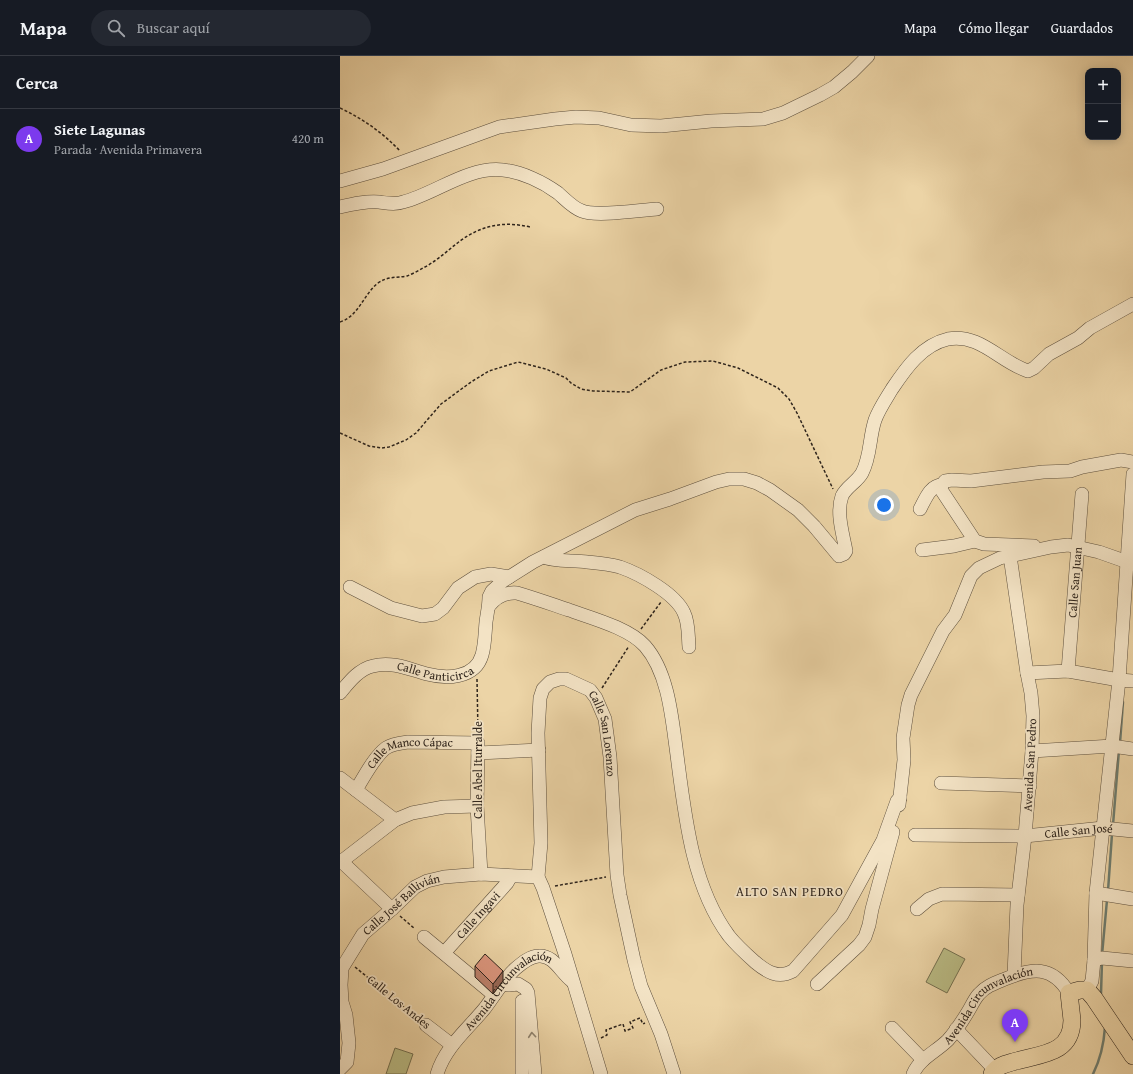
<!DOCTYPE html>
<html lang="es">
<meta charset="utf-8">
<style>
:root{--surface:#171b24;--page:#242831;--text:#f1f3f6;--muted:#9ea1a6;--line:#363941;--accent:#7c3aed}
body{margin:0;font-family:"Gentium Book Plus",serif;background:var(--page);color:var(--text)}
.controls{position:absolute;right:12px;top:12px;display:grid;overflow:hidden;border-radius:8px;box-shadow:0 2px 10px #0003}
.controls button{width:36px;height:36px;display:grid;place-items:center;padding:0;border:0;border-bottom:1px solid var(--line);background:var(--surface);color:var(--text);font:20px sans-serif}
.you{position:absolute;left:544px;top:449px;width:14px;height:14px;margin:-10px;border:3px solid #fff;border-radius:50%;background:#1a73e8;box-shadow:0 0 0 6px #1a73e833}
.badge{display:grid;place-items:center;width:26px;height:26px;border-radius:50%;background:var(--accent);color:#fff;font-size:13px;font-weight:700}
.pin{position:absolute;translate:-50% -33px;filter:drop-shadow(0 1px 2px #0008)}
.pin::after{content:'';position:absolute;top:21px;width:14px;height:12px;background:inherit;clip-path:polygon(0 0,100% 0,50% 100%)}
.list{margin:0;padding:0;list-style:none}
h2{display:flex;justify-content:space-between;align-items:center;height:52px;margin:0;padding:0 16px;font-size:17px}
h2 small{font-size:13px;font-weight:400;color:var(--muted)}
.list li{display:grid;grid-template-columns:26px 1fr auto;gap:12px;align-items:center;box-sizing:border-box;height:60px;padding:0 16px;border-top:1px solid var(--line)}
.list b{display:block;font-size:15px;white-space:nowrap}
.list p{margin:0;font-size:13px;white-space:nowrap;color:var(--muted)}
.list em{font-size:13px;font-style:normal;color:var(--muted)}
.icon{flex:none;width:22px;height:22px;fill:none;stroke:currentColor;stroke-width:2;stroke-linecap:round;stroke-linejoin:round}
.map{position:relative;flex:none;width:793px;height:1018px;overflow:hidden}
header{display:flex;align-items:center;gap:24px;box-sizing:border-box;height:56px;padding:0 20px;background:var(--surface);border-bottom:1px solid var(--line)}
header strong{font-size:19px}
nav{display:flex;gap:22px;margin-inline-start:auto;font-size:14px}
.search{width:280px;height:36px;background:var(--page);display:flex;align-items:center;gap:10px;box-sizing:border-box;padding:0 14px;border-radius:22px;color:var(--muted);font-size:15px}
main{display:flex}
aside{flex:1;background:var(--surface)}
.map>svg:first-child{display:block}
</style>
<header>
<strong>Mapa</strong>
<div class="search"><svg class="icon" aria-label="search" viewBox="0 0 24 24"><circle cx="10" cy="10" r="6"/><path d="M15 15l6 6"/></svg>Buscar aquí</div>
<nav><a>Mapa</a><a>Cómo llegar</a><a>Guardados</a></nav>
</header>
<main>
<aside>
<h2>Cerca<small></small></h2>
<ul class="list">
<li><span class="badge">A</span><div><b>Siete Lagunas</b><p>Parada · Avenida Primavera</p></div><em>420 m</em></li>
</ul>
</aside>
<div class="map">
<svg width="793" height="1018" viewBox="0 0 793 1018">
<rect width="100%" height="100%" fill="#ecd4a6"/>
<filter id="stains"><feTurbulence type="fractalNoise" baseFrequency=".005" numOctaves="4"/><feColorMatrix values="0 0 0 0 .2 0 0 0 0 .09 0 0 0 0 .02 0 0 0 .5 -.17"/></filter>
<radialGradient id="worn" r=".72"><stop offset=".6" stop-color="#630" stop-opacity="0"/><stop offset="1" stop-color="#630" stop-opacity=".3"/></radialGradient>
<!-- green -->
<g fill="#babc85" stroke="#747050">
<polygon points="604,892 625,903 607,937 586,926"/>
<polygon points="55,992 73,998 66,1018 46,1018"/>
</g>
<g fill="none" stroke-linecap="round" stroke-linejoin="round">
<!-- stream -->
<g stroke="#6e7d70" stroke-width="2.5">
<polyline points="780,687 783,646"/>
<polyline points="773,769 779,694"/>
<polyline points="768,835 772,778"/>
<polyline points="762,899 767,844"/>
<polyline points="761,938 762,905"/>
<path d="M753 1018C760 1004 764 986 765 971"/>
</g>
<!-- minor casing -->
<g stroke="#5e503e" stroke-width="14">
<g id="minor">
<polyline points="0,125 43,113 159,71 215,63 236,61 259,62 291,69 321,70 371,65 423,63 443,57 480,39 494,31 512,16 528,0"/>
<path d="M0 151C13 148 26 145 39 146 47 147 55 149 63 146 95 138 128 110 163 114 182 116 203 126 218 137 225 143 233 152 242 155 256 161 300 154 317 153"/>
<path d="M580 453C585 444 590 429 602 429"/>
<polyline points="694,490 644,488 635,485 600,432 602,429 605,425 612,424 631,425 703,416 730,415 742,411 781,404 793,406"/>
<polyline points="582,494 614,490 635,485"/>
<polyline points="670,500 687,617 691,637 693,660 692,695 685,780 677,849 674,919"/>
<path d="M204 501C214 506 234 504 247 506 257 507 269 508 280 511 300 518 336 538 344 557 349 567 348 579 349 591"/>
<polyline points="10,531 51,552 82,560 95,558 103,552 118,532 135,521 151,518 169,521"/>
<path d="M149 550C156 541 165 536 177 537 194 542 211 548 229 554 251 562 289 572 305 590 326 614 331 653 335 684 344 749 349 826 389 880 397 890 406 898 415 906 427 916 438 923 453 915L502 859 543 784 557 745 560 742"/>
<path id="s1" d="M728 615 742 438"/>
<polyline points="687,617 728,615 779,624 793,625"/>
<path id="s2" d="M0 637C9 626 19 613 33 610 52 605 69 613 87 618 106 623 135 623 142 599 145 589 145 577 146 566 147 558 149 550 149 541L152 535 163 525 193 506 295 454 330 443 376 426 389 423H404L417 427 430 434 458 454 474 470 499 500 504 498 506 495C503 478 496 457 502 440 506 431 517 426 522 417 531 400 529 382 535 364 539 353 546 343 552 333 566 312 582 289 608 283 640 277 660 306 688 315L694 312 709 298 738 282 750 272 793 248"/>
<polyline points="692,695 772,690 793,693"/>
<polyline points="138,697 199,694"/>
<polyline points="0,722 55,764"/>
<polyline points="601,727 690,730"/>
<path id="s3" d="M16 734C24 721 34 701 46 692 52 688 61 687 68 686L138 687 137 750 141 818"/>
<polyline points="559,749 564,704 563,682 568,649 571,639 603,575 615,559 631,520 639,512 660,502 711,491 728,489 759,496 793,508"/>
<path id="s4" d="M575 779 685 780 763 772 793 775"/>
<polyline points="0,804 52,853"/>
<polyline points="2,805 55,764 72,757 104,751 137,750"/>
<polyline points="756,837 793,843"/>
<polyline points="577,853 589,843 602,838 678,839"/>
<polyline points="84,881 154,939"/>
<path id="s5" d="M104 897 167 827 171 820"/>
<polyline points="754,904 762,902 793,905"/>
<polyline points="163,928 169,929 178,928 186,933 188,937 195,1018"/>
<polyline points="477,928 519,889 525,881 529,869 532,853 553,776"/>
<polyline points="747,934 752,925 754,904 756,837 779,624 793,418"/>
<polyline points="182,945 182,1018"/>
<polyline points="86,969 112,989"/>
<polyline points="552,972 583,1004"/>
<polyline points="616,973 655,1014"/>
<path id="s6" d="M0 1013 7 1006 9 987 6 959 2 946 1 929 2 912 23 878 52 853 75 831 87 825 104 821 141 818 198 821"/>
<path id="s7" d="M97 1018C105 991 128 973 145 952 155 939 164 923 175 913 182 907 190 900 199 900 214 899 221 917 232 925"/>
<path id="s8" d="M261 1018 225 898 203 832 198 821 201 787 198 677 200 642 203 633 210 626 219 623H226L250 634 256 642 265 663 270 701 277 819 280 839 294 904 301 930 321 978 334 1018"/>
<path id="s9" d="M573 1018C580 1002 596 996 608 984 616 975 623 964 629 954 632 949 635 942 639 938 646 930 655 927 665 923 692 912 712 909 729 937"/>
</g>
</g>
<!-- major casing -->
<g stroke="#2e241c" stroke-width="18">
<path id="major" d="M652 1018C658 1009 666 1008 676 1005 701 998 732 998 732 964 731 955 730 946 729 937L740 934H747L754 942 793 1000"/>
</g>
<!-- path -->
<g stroke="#2e241c" stroke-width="1.5" stroke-dasharray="3 2" stroke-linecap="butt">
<path d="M0 52C23 63 42 76 60 95"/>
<path d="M0 266C19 260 23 239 38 227 48 220 56 222 67 220 72 218 78 215 83 212 97 205 108 194 120 185 142 169 164 165 190 171"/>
<polyline points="0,377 29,390 42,392 49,391 66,384 76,377 101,348 131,326 149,315 178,306 206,313 226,322 231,327 241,333 253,335 290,336 321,314 345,306 373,305 398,312 438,332 449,343 457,357 493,433"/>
<polyline points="301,573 321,546"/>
<polyline points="137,623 138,677"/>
<polyline points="262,632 289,590"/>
<polyline points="215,830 266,821"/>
<polyline points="60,860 75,873"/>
<polyline points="15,911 79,963"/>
<polyline points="261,982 267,979 266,974 283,968 285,975 293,972 290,966 300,962 303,968 305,967"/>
</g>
<!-- minor -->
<use href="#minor" stroke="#f3e3c5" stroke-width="13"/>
<!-- major -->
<use href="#major" stroke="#ecd4a6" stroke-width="17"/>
</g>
<!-- wall -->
<polygon fill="#bd816c" stroke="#2e241c" points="135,910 163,925 153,938 135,921"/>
<!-- shaded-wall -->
<polygon fill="#9a6958" stroke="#2e241c" points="163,915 163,925 153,938 153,928"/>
<!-- building -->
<polygon fill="#dc967e" stroke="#2e241c" points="145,898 163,915 153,928 135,910"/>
<!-- one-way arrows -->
<defs><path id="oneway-chevron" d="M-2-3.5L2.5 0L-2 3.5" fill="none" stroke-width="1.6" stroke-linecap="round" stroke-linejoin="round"/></defs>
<use stroke="#908470" href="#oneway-chevron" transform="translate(192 979) rotate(-95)"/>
<g text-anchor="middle" stroke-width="3.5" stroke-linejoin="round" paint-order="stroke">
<!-- street labels -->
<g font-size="12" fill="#2e241c" stroke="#f3e3c5">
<text dy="4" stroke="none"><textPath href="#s1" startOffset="89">Calle San Juan</textPath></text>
<text dy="4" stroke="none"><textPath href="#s2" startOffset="107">Calle Panticirca</textPath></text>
<text dy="4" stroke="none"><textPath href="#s8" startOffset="495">Calle San Lorenzo</textPath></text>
<text dy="4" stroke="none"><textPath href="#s3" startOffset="73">Calle Manco Cápac</textPath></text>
<text transform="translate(690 709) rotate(-87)" y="4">Avenida San Pedro</text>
<text transform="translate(138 714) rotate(-90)" y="4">Calle Abel Iturralde</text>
<text dy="4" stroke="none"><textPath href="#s4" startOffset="164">Calle San José</textPath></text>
<text dy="4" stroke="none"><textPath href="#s6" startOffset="194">Calle José Ballivián</textPath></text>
<text dy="4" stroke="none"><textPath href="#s5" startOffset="51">Calle Ingavi</textPath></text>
<text dy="4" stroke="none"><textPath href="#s7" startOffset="114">Avenida Circunvalación</textPath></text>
<text transform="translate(59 946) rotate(39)" y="4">Calle Los Andes</text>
<text dy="4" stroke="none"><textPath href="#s9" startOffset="105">Avenida Circunvalación</textPath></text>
</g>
<!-- neighbourhood labels -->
<g font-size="13" letter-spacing="1" fill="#2e241c" stroke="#f3e3c5">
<text x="450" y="840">ALTO SAN PEDRO</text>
</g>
</g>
<rect width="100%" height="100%" filter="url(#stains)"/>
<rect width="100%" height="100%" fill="url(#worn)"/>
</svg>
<div class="controls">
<button>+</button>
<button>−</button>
</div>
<div class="you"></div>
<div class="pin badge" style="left:675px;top:986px">A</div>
</div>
</main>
